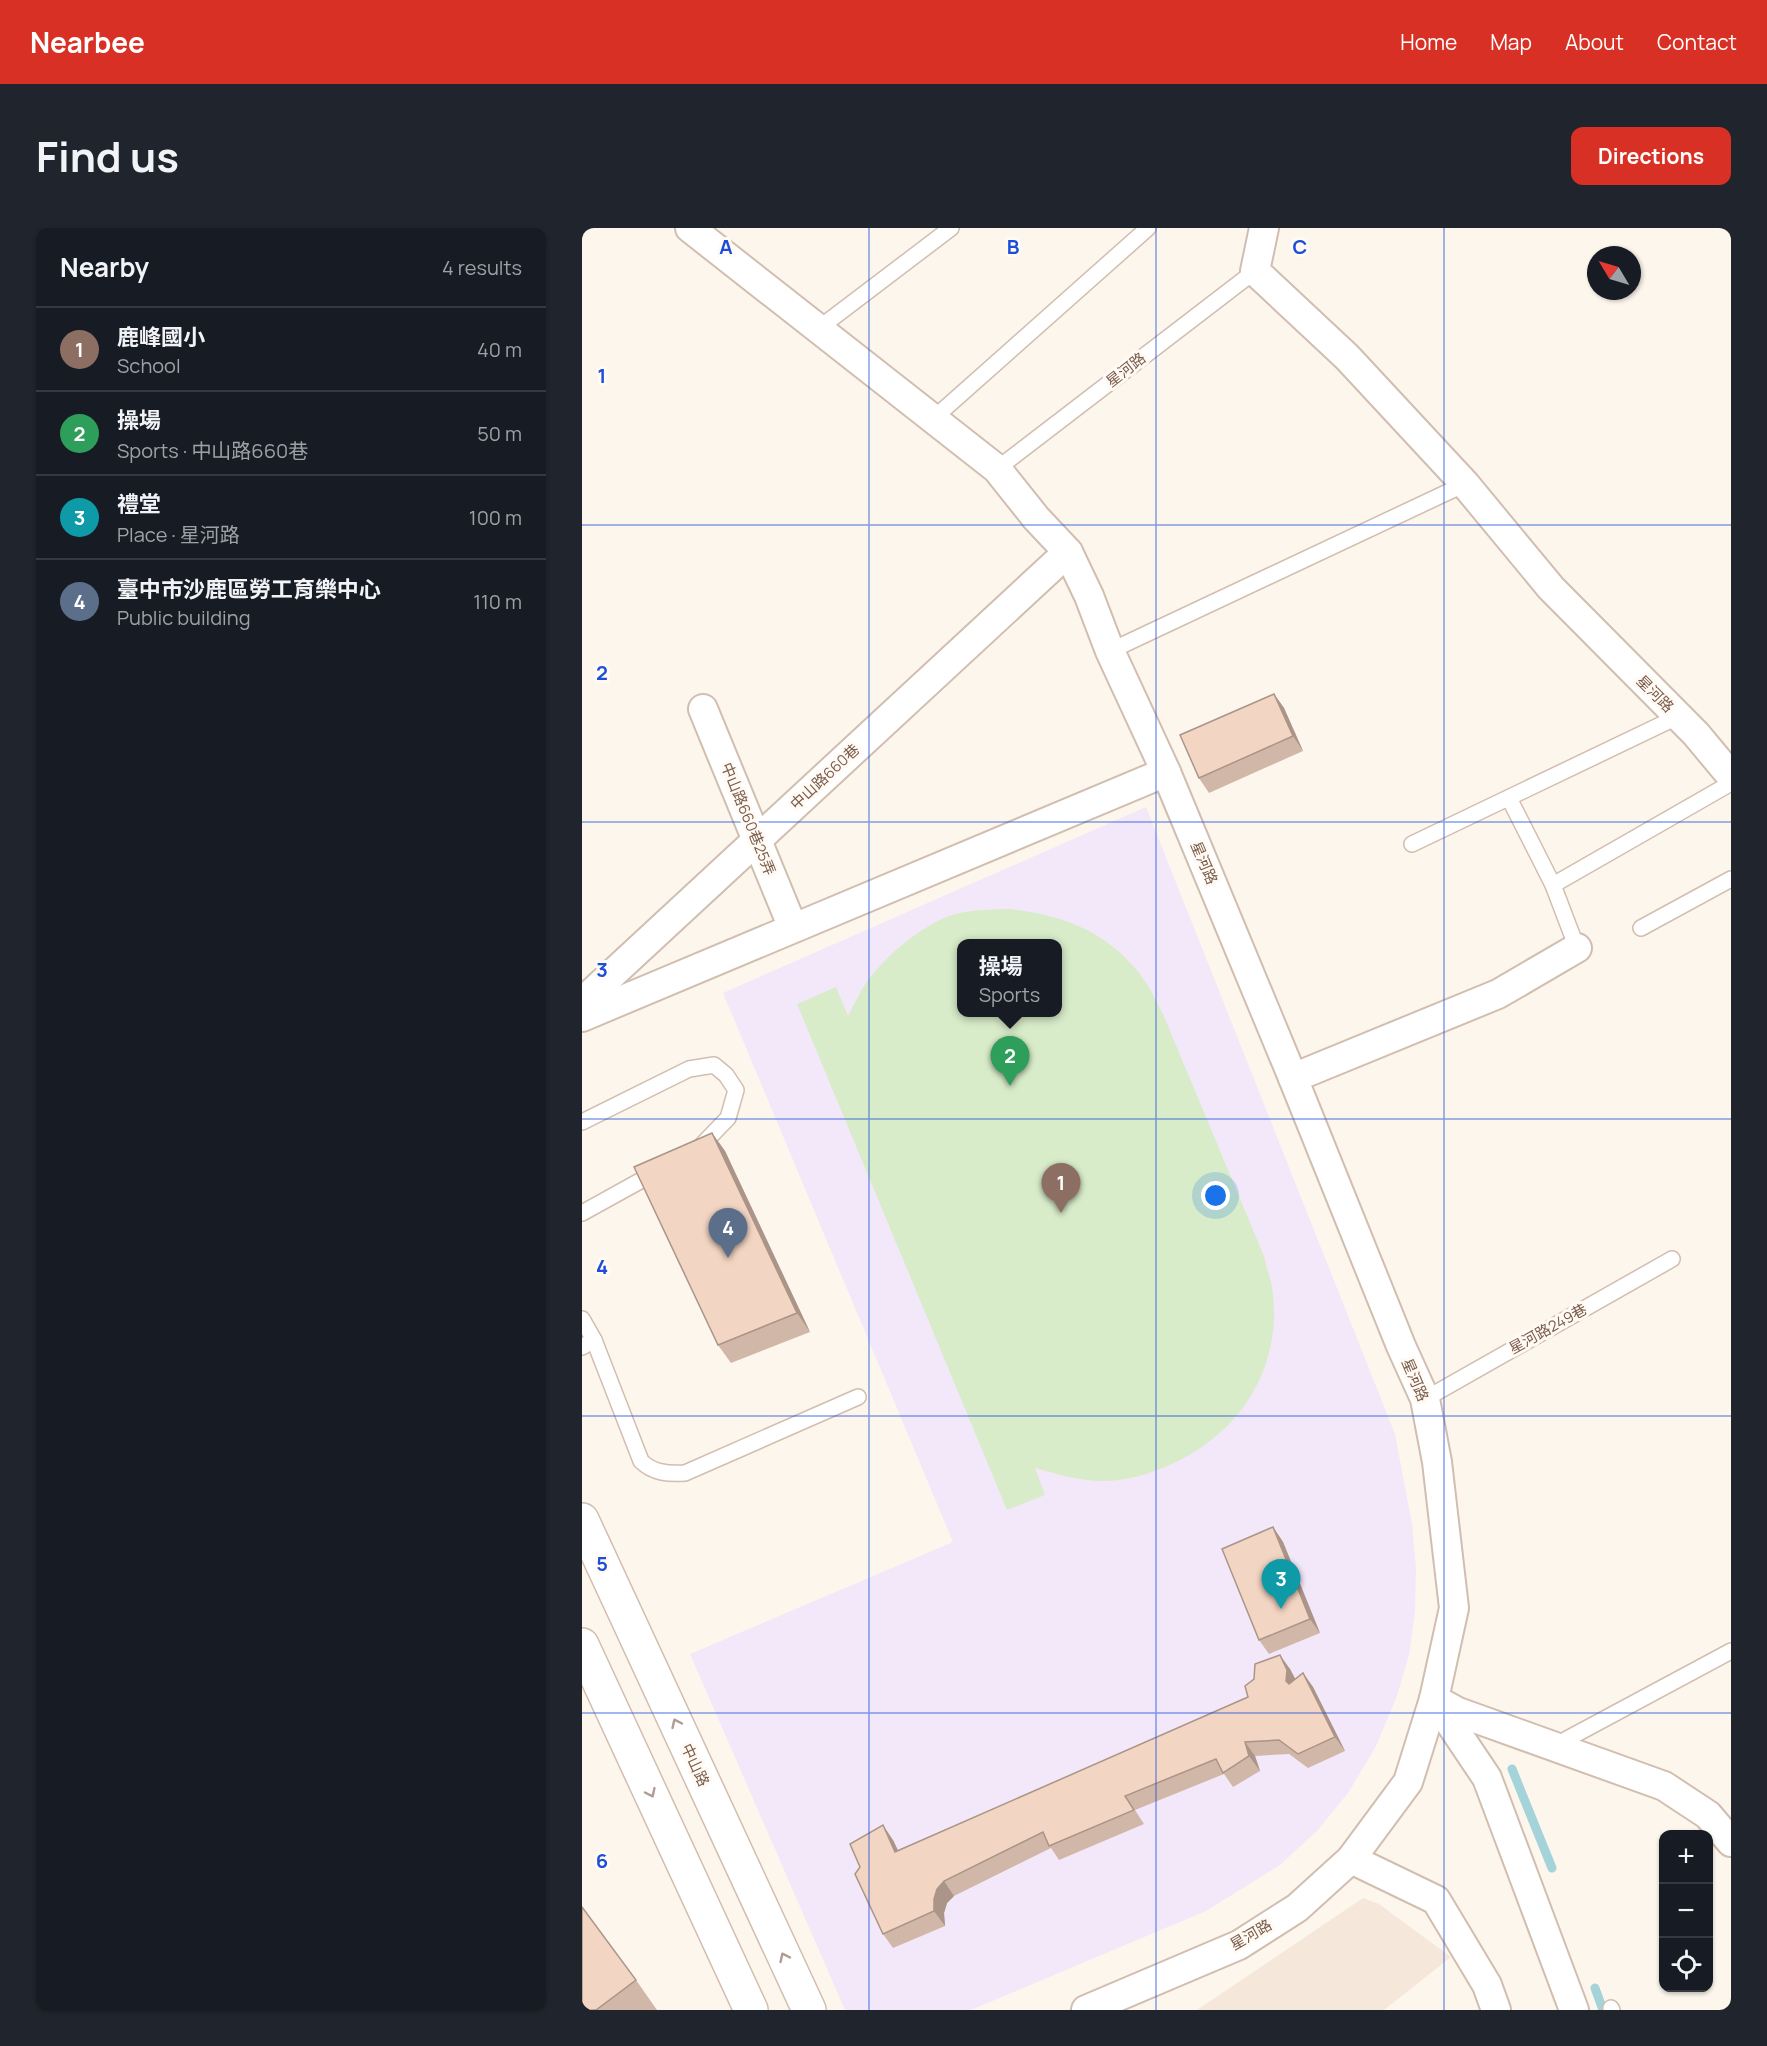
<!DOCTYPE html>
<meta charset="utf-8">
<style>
:root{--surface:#171b24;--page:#20242c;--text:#f1f3f6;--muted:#9ea1a6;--line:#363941;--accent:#d93025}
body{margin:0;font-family:Manrope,"Noto Sans TC",sans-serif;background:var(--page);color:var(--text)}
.controls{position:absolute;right:18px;bottom:18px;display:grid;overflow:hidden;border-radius:12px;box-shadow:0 2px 4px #0004}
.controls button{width:54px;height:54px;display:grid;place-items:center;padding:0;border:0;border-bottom:2px solid var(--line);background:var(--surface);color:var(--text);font:30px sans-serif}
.compass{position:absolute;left:1005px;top:18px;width:54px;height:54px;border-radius:50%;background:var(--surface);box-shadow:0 2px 4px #0004;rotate:308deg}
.you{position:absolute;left:634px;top:968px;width:21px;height:21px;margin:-15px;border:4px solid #fff;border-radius:50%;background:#1a73e8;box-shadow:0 0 0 9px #1a73e833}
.badge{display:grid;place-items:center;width:39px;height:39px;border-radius:50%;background:var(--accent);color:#fff;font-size:20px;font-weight:700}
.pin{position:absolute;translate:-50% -50px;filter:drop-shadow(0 2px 3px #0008)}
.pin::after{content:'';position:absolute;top:32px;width:21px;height:18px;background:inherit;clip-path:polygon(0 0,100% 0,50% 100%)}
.popup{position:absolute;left:375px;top:711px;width:105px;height:78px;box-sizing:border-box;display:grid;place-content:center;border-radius:12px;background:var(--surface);filter:drop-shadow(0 2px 4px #0005);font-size:20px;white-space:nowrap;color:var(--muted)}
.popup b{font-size:22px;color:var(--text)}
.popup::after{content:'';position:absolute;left:50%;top:100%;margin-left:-12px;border:12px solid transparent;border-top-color:var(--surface)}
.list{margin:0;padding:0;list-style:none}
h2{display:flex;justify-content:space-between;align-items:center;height:78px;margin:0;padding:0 24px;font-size:26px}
h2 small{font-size:20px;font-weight:400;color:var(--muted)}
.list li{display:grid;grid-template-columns:39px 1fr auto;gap:18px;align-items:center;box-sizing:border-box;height:84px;padding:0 24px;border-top:2px solid var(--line)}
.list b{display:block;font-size:22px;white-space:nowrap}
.list p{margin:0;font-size:20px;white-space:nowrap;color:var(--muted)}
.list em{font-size:20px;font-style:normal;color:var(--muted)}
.icon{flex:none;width:33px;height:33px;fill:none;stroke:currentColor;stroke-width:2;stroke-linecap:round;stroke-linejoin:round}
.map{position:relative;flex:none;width:1149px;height:1782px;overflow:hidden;border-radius:12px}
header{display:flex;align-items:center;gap:36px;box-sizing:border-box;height:84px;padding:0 30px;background:var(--accent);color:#fff}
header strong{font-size:28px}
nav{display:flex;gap:33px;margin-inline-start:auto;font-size:21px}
.intro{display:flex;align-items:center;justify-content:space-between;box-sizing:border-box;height:144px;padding:0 36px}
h1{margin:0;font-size:42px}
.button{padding:15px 27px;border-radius:12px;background:var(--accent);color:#fff;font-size:21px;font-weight:700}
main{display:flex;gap:36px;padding:0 36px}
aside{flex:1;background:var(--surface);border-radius:12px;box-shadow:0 2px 4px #0004}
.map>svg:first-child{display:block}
</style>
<header>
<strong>Nearbee</strong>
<nav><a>Home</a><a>Map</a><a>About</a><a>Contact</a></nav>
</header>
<div class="intro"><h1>Find us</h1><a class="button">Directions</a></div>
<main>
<aside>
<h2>Nearby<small>4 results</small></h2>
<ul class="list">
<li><span class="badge" style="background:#8d6e63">1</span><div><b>鹿峰國小</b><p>School</p></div><em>40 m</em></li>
<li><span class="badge" style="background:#2e9e5b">2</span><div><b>操場</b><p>Sports · 中山路660巷</p></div><em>50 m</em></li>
<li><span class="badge" style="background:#0f9aa8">3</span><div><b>禮堂</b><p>Place · 星河路</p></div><em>100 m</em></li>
<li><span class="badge" style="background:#5c6f8a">4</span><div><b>臺中市沙鹿區勞工育樂中心</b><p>Public building</p></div><em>110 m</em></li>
</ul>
</aside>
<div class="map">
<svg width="1149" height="1782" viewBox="0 0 1149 1782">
<rect width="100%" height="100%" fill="#fdf6ec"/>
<!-- residential -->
<polygon fill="#f5e8da" points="781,1670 797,1676 869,1729 802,1782 615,1782"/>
<!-- education -->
<path fill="#f3e8fa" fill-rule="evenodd" d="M564 579 813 1206 830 1296 834 1340 833 1383 827 1427 815 1468 794 1518 766 1565 735 1603 698 1637 624 1683 389 1782H263L108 1426 371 1314 141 765ZM380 716H476V784H380Z"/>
<!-- green -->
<path fill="#d8ecc9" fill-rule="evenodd" d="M427 681C483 687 529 705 563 753 570 763 575 775 581 786L682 1028C684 1038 688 1049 690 1059 701 1129 667 1193 607 1227 581 1242 550 1253 520 1253 497 1253 475 1246 453 1240L463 1267 425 1282 215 776 254 759 266 788C272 777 277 765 284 755 304 728 332 704 362 690 382 681 406 682 427 681ZM380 716H476V784H380Z"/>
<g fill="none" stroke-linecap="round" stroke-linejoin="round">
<!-- stream -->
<g stroke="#a5d3da" stroke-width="9">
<polyline points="930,1541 970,1640"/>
<polyline points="1013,1760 1021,1782"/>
</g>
<!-- service casing -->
<g stroke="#d1beb0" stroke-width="18">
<g id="service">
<polyline points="236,101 369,0"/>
<polyline points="351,191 566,0"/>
<polyline points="415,241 673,43"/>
<polyline points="528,423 883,256"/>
<polyline points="927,570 971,657 995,720"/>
<polyline points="830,616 1095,489"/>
<polyline points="971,657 1149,555"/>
<polyline points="1059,700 1149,651"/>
<polyline points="0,894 107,841 132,837 144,847 154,862 146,890 118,919"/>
<polyline points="0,985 76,943"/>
<polyline points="0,1091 12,1112 0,1119"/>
<path d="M12 1112 59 1233C71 1245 86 1246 103 1245L276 1169"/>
<polyline points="843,1171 1090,1031"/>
<polyline points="972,1518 1149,1423"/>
<polyline points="1029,1780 1030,1782"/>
</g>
</g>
<!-- minor casing -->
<g stroke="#d1beb0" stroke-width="32">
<g id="minor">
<polyline points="108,0 415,241 454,290 486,324 507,368 528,423 584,544 711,850 819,1118 843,1171 855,1234 872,1380 852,1471 826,1554 769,1631 715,1680 657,1717 504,1782"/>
<polyline points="682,0 673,43 765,129 883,256 969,360 1114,506 1149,548"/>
<polyline points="121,481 211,700"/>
<polyline points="0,774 486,324"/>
<polyline points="0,789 584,544"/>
<polyline points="711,850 916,766 995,720"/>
<polyline points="852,1471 905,1550 992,1782"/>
<polyline points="852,1471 876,1484 1082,1558 1126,1587 1149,1614"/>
<polyline points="769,1631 854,1672 905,1757 914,1782"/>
</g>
</g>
<!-- tertiary casing -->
<g stroke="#d1beb0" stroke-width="36">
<g id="tertiary">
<polyline points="0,1292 227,1782"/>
<polyline points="0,1417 169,1782"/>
</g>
</g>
<!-- service -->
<use href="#service" stroke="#fff" stroke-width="15"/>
<!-- minor -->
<use href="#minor" stroke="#fff" stroke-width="28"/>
<!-- tertiary -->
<use href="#tertiary" stroke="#fff" stroke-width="33"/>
</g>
<!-- wall -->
<g fill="#d1b7a8">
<polygon points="692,466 702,480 721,523 627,565 617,550"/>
<polygon points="130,905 143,923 228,1104 149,1135 136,1117"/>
<polygon points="691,1299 701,1314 738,1405 687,1426 677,1412"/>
<polygon points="708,1441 713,1451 721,1445 731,1459 763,1523 726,1540 707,1526 673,1528 678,1543 651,1559 642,1546 553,1582 562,1596 477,1632 469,1620 372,1668 365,1675 362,1685 363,1698 311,1720 301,1706 311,1612 316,1622 666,1469 672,1451"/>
<polygon points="54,1752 75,1782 0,1782"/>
</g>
<!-- shaded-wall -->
<g fill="#aa9588">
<polygon points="692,466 702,480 721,523 711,508"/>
<polygon points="130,905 143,923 228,1104 215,1085"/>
<polygon points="691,1299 701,1314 738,1405 728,1391"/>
<polygon points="698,1427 708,1441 716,1456 714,1468 704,1453"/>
<polygon points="721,1445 731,1459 763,1523 753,1509"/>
<polygon points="663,1514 673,1528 678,1543 667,1528"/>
<polygon points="301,1597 311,1612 323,1638 313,1624"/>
<polygon points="362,1653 372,1668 365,1675 362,1685 363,1698 352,1683 352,1671 355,1661"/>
</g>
<!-- building -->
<g fill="#f3d5c3" stroke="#aa9588" stroke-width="1.5">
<polygon points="692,466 711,508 617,550 598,507"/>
<polygon points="130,905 215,1085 136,1117 52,939"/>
<polygon points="691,1299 728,1391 677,1412 640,1321"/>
<polygon points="698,1427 705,1442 704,1453 707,1456 721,1445 753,1509 716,1526 697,1512 663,1514 667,1528 641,1545 634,1531 543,1568 552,1582 467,1618 461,1604 362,1653 355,1661 352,1671 352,1683 301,1706 273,1646 278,1639 268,1616 301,1597 313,1624 666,1469 663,1458 672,1451 673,1436"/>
<polygon points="0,1679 54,1752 14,1782 0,1782"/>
</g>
<!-- one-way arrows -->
<defs><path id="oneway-chevron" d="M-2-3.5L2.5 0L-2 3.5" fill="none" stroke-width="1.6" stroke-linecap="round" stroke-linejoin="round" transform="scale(1.5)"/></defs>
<g stroke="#af9d94">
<use href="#oneway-chevron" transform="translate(94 1495) rotate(-115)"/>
<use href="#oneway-chevron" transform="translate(69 1565) rotate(65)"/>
<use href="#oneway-chevron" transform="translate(202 1729) rotate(-115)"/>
</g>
<!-- grid -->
<path fill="none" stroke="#1d4ed8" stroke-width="1.5" stroke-opacity="0.55" d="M287 0V1782M574 0V1782M862 0V1782M0 297H1149M0 594H1149M0 891H1149M0 1188H1149M0 1485H1149"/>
<g text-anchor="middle" stroke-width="6" stroke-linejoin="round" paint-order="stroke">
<!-- street labels -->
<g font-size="15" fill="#7a5c4d" stroke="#fffaf3">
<text transform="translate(544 142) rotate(-38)" y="5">星河路</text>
<text transform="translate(1073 466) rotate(45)" y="5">星河路</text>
<text transform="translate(243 549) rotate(-43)" y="5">中山路660巷</text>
<text transform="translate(166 591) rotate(68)" y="5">中山路660巷25弄</text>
<text transform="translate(622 635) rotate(67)" y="5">星河路</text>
<text transform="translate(966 1101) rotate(-29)" y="5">星河路249巷</text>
<text transform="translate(833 1152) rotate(67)" y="5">星河路</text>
<text transform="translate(113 1537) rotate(65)" y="5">中山路</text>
<text transform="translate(669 1707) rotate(-30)" y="5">星河路</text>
</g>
</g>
<g font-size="20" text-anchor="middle" font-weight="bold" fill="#1d4ed8" stroke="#fffaf3" stroke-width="6" stroke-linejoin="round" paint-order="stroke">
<text x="144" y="26">A</text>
<text x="431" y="26">B</text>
<text x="718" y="26">C</text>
<text x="20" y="155">1</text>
<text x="20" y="452">2</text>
<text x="20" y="749">3</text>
<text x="20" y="1046">4</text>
<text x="20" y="1343">5</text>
<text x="20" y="1640">6</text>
</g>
</svg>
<div class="controls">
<button>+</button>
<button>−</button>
<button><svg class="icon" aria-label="locate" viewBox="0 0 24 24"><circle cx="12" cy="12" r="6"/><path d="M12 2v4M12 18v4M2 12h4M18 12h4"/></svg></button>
</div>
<svg class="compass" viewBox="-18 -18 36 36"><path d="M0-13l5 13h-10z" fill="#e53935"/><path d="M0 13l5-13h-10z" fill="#9ea1a6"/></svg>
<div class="you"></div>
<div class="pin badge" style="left:479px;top:985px;background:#8d6e63">1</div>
<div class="pin badge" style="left:428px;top:858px;background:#2e9e5b">2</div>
<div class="popup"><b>操場</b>Sports</div>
<div class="pin badge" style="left:699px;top:1381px;background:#0f9aa8">3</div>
<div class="pin badge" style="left:146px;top:1030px;background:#5c6f8a">4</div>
</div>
</main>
